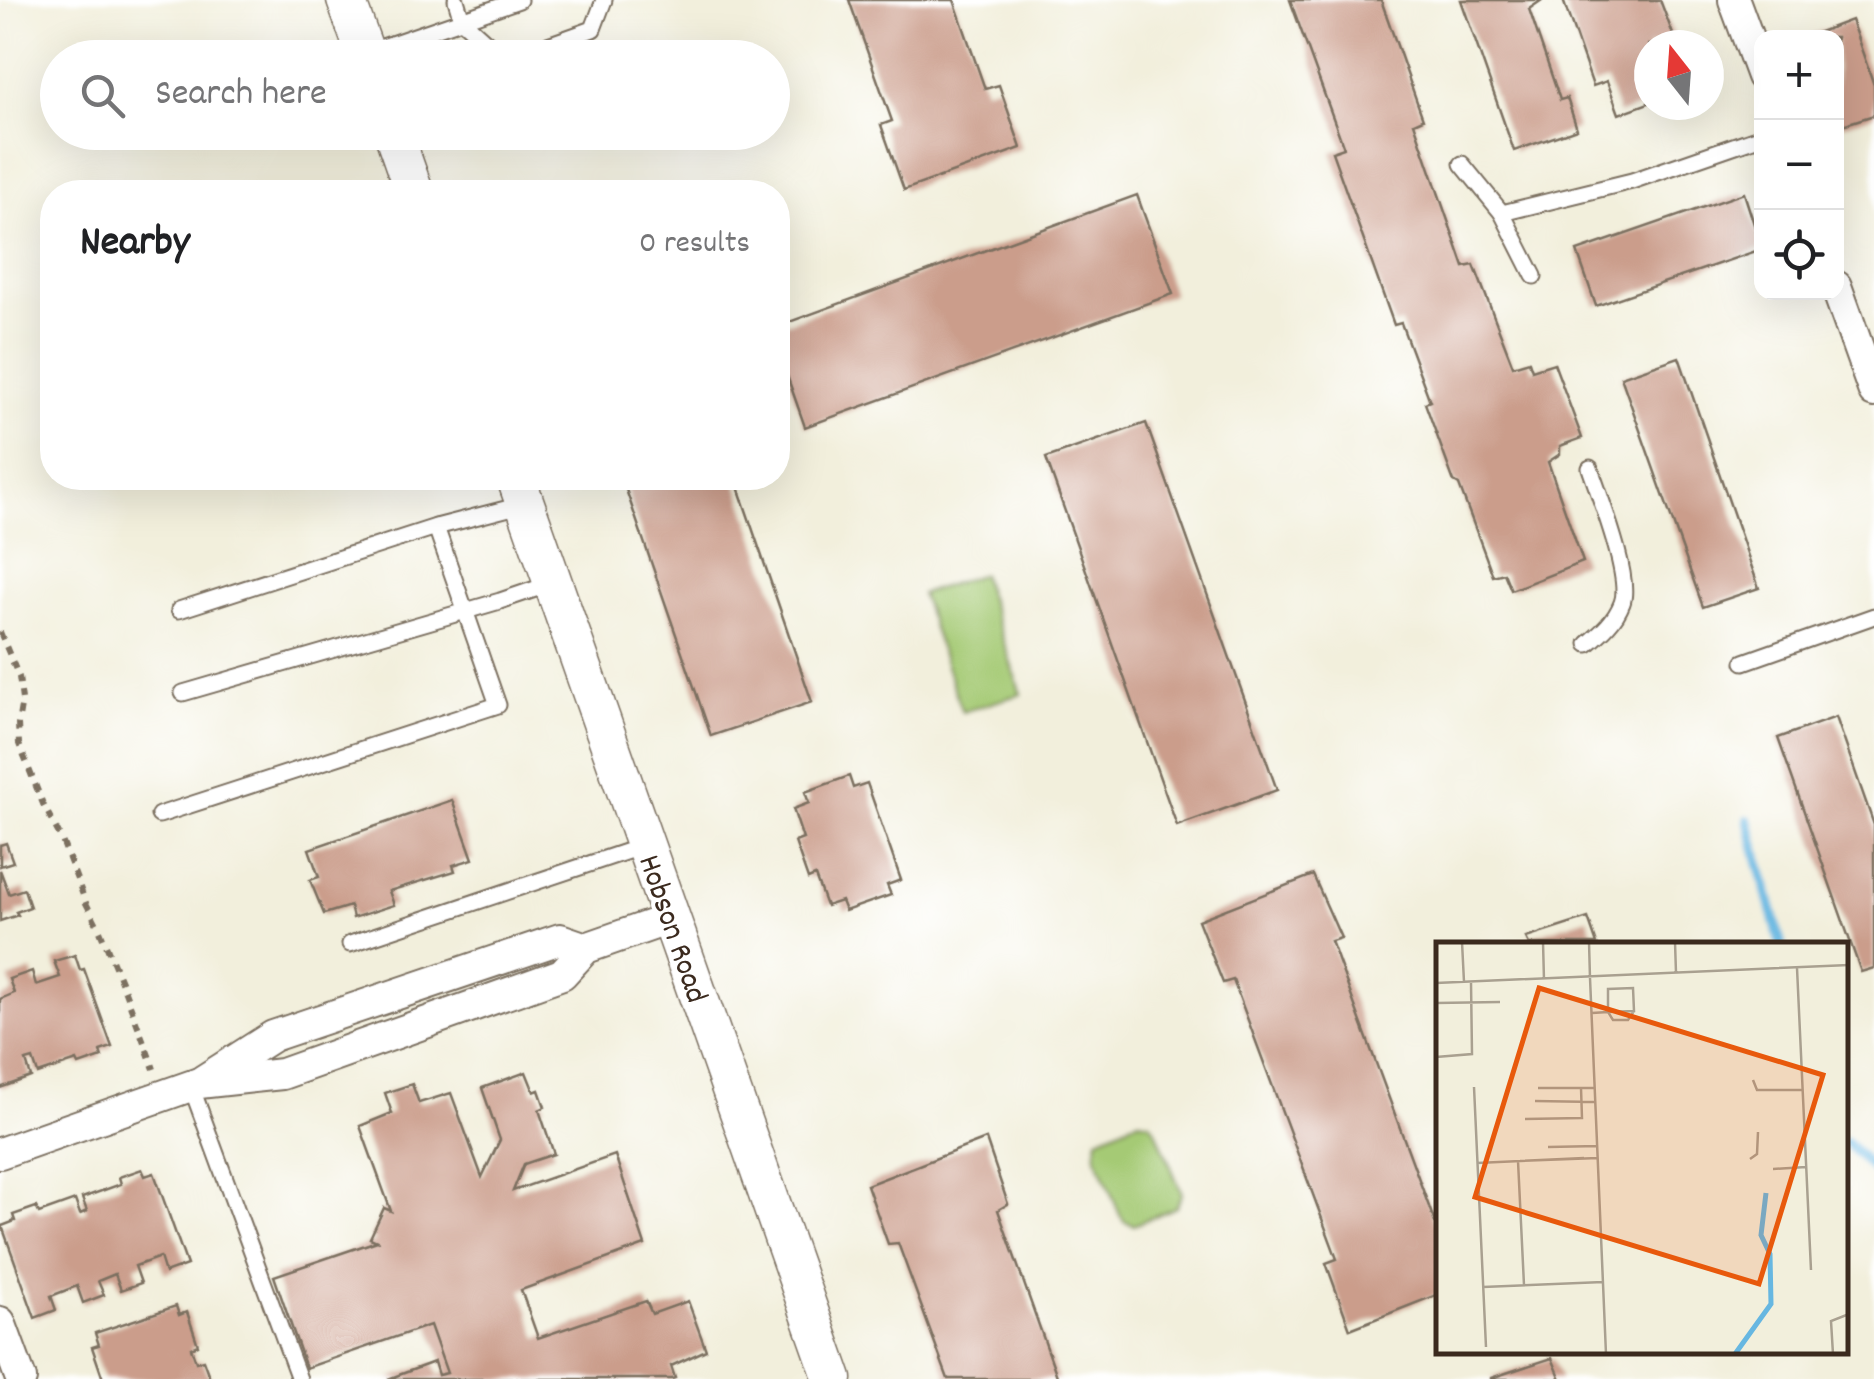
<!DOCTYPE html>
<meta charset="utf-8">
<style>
:root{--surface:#fff;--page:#f6f6f6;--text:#202124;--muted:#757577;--line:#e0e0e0}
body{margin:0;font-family:Dekko,sans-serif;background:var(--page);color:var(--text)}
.controls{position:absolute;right:30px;top:30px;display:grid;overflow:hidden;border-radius:20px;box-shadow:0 10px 40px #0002}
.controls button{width:90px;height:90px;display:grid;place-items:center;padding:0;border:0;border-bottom:2px solid var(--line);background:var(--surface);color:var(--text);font:50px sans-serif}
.compass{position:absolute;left:1634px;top:30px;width:90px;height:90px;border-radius:50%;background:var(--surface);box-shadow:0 10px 40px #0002;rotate:343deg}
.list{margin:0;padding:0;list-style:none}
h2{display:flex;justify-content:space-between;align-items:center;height:130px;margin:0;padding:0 40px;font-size:42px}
h2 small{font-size:32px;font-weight:400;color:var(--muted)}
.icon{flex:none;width:55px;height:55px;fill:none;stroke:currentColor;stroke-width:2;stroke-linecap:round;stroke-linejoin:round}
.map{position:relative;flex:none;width:1874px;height:1379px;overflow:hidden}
.search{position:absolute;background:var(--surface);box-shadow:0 10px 40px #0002;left:40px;top:40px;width:750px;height:110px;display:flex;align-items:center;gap:25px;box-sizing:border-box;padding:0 35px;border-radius:55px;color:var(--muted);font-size:38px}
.panel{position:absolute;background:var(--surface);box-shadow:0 10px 40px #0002;left:40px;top:180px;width:750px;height:310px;border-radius:40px}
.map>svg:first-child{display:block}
</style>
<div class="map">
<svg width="1874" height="1379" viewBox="0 0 1874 1379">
<rect width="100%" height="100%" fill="#fff"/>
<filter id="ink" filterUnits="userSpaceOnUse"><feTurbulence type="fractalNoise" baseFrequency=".01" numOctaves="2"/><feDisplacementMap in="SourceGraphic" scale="20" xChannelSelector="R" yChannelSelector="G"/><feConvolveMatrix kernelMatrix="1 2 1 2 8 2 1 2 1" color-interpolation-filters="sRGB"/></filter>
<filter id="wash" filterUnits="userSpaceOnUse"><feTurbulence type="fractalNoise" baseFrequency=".0048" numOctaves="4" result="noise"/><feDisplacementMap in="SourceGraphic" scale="40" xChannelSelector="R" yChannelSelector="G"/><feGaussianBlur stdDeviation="2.25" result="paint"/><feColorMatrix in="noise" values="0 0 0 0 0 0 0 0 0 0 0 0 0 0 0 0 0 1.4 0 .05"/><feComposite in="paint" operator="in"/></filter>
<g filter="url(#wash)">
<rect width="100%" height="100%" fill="#f2efdc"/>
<!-- green -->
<g fill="#a5ca74" stroke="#707a49" stroke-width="2.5">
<polygon points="981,574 1021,694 962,712 921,594"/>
<polygon points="1139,1120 1150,1122 1156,1130 1182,1194 1176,1207 1134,1225 1124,1221 1120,1215 1096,1155 1098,1138"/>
</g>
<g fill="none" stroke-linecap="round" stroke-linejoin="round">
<!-- stream -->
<g stroke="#67b7e1" stroke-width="10">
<polyline points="1748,820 1781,944"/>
<polyline points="1846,1142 1874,1170"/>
</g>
</g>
<g id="blocks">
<!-- building -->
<g fill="#cb9d8b">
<polygon points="849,0 954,0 985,89 999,85 1021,148 904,190 881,125 892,121"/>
<polygon points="1290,0 1381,0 1423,119 1414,123 1464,267 1474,265 1513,366 1529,361 1532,370 1554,363 1582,438 1560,446 1560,454 1548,462 1583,562 1511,590 1504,573 1493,576 1459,485 1454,482 1425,403 1430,401 1401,323 1394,325 1332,152 1344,148"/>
<polygon points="1461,0 1542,0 1529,9 1560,100 1567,98 1577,129 1514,151"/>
<polygon points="1563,0 1660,0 1677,45 1649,45 1649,103 1619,114 1607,81 1593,86"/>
<polygon points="1851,20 1874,85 1874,115 1836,127 1836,38 1806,37"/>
<polygon points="1744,193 1762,249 1596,306 1577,251"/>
<polygon points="1137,195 1173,294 805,427 778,350 778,326"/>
<polygon points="1679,357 1759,588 1703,607 1621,377"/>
<polygon points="1146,423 1277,790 1177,826 1046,458"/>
<polygon points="622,478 735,478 812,702 711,736"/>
<polygon points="1836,717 1874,825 1874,968 1861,972 1778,738"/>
<polygon points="849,776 853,788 867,783 901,880 887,885 891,895 845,911 841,901 826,906 815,876 808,879 795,842 803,839 793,809 809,803 805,792"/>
<polygon points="452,800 473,859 453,865 455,871 389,891 394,905 353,918 350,906 324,914 310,880 319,877 309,849"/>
<polygon points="6,843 13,862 0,866 0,845"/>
<polygon points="0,870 9,894 24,889 30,907 16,912 18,915 0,921"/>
<polygon points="1313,875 1341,938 1331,941 1435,1223 1439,1221 1439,1294 1350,1329 1326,1263 1337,1259 1233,980 1223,983 1198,920"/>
<polygon points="1588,918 1597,944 1529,944 1526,938"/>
<polygon points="75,955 80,970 84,969 112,1047 100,1051 102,1057 79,1065 77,1061 38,1074 33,1059 26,1061 31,1077 0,1088 0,999 14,993 9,979 32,971 36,985 60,977 54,961"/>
<polygon points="526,1072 534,1092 539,1090 545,1107 539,1110 554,1154 524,1164 513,1191 615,1155 645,1245 521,1290 538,1338 646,1301 652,1314 688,1301 706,1350 671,1366 675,1378 672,1379 388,1379 434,1362 438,1375 447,1373 430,1325 306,1368 274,1276 377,1241 370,1238 384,1208 391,1211 360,1126 392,1113 385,1093 412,1084 419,1103 451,1093 482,1177 500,1140 482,1088"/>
<polygon points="986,1139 1008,1204 998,1210 1058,1379 948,1379 898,1243 888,1244 867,1185"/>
<polygon points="142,1169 145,1176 154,1173 187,1265 165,1273 160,1257 135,1266 141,1283 121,1290 115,1274 98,1281 104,1295 83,1303 77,1286 51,1296 56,1310 35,1318 2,1226 15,1221 13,1215 36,1207 39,1213 75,1200 80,1214 87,1211 82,1198 121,1184 119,1177"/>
<polygon points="176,1306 179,1315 187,1312 198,1345 191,1348 196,1362 203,1360 210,1379 103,1379 92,1347 99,1345 95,1333"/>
<polygon points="1552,1358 1561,1379 1491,1379 1491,1378"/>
</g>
</g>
</g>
<g filter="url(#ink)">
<use href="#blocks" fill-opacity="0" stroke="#7b6f60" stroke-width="2.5"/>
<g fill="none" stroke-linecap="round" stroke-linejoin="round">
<!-- service casing -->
<g stroke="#7b6f60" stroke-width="19">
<g id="service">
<polyline points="456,0 462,20 504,58"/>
<polyline points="365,53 519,0"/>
<polyline points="511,58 593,29 604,0"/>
<polyline points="1462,164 1502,213 1632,181 1762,136"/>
<polyline points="1502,213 1534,276"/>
<polyline points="179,610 436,527 525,504"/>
<path d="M1588 644C1602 632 1615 621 1622 603 1632 578 1599 495 1590 468"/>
<polyline points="1744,662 1874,616"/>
<polyline points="183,693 500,601 553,583"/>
<polyline points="159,815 498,705 436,527"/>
<polyline points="350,944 646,845"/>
<polyline points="191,1086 299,1379"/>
</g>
</g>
<!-- minor casing -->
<g stroke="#7b6f60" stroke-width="34">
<g id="minor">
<polyline points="1734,0 1762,76"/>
<polyline points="1836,286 1874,392"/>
<polyline points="204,1080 273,1036 560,939 586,948"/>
<polyline points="0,1153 199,1083 282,1074 562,974 586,948 672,918"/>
<polyline points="0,1322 21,1379"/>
</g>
</g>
<!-- tertiary casing -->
<g stroke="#7b6f60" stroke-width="41">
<g id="tertiary">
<polyline points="346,0 367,58"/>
<polyline points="393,132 414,192"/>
<polyline points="516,478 833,1379"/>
</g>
</g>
<!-- path -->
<polyline stroke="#7b6f60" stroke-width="6" stroke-dasharray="8 8" stroke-linecap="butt" points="0,632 19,677 22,700 18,724 19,744 43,804 61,838 86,903 99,928 123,986 154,1069"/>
<!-- service -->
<use href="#service" stroke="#fff" stroke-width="15"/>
<!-- minor -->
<use href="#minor" stroke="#fff" stroke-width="30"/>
<!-- tertiary -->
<use href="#tertiary" stroke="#fff" stroke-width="38"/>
</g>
</g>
<g text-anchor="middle" stroke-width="8" stroke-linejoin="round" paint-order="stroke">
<!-- street labels -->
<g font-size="32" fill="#3b2a1e" stroke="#fff">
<text transform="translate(675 928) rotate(71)" y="11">Hobson Road</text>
</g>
</g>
<!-- overview -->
<g transform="translate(1436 942)">
<rect width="412" height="412" fill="#f2efdc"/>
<path fill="none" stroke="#67b7e1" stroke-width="5" d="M299 412 335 362 334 312 325 293 330 251"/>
<path fill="none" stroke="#a9a090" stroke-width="2.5" d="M26 0 28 40M107 0 108 38M153 0 154 36M239 0 240 31M361 26 375 328M154 36 170 412M0 41 413 23M0 61 64 60M156 71 172 70 198 69 197 46 172 47V70L177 78H192L198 69M0 115 36 112 35 40M317 138 321 148H367M38 145 50 405M102 146H159M99 159 160 160M89 177 146 176 145 146M112 205 162 204M314 217 321 212 322 190M82 219 88 343M84 219 162 216M41 221 148 216M337 227 370 225M47 345 167 340M397 412 395 379 413 372"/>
<path fill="#e8590c" fill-opacity="0.15" stroke="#e8590c" stroke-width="5" d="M103 46 387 133 323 342 39 255Z"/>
<rect width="412" height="412" fill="none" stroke="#3b2a1e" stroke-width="5"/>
</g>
</svg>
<div class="controls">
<button>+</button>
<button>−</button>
<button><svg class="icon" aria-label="locate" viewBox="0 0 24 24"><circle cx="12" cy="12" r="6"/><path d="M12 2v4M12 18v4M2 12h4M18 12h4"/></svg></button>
</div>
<svg class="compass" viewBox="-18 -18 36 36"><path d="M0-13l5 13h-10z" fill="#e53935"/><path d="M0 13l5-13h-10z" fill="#757577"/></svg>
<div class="search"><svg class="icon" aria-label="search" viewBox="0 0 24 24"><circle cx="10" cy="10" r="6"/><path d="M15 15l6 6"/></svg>Search here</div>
<section class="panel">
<h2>Nearby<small>0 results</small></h2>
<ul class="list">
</ul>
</section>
</div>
